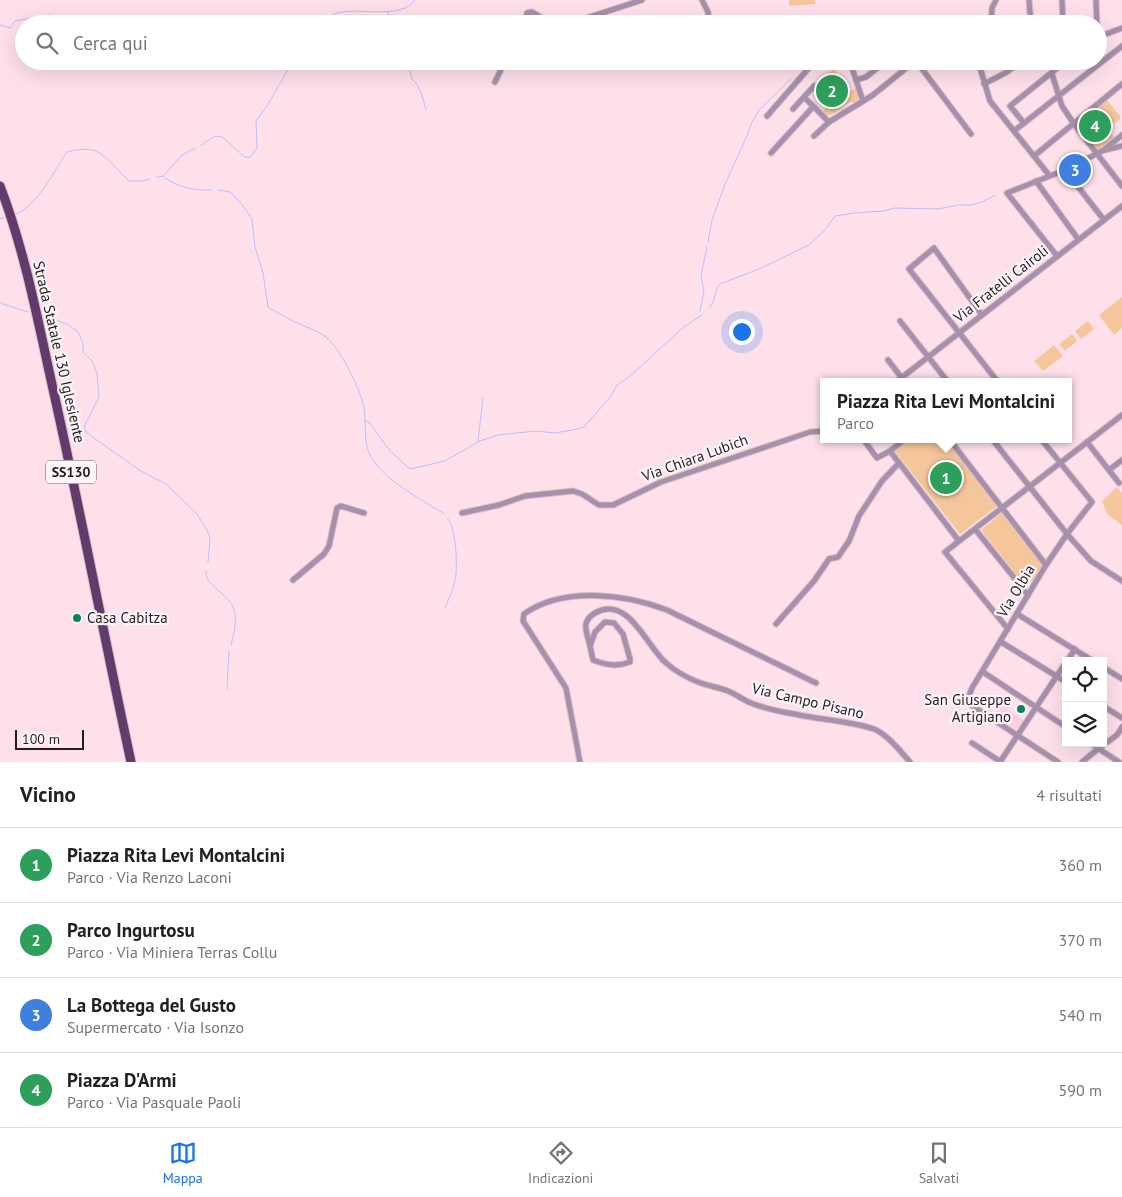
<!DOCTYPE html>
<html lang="it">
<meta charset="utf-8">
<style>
:root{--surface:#fff;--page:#f2f2f2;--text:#202124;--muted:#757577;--line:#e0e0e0;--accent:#1a73e8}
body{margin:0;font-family:"PT Sans",sans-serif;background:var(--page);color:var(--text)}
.controls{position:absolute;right:15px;bottom:15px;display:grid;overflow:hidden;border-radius:0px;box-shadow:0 5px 20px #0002}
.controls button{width:45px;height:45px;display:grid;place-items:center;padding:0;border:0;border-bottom:1px solid var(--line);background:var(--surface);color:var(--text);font:25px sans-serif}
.scale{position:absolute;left:15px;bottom:12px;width:69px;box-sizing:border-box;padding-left:5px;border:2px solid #281b20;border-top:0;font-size:14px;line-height:18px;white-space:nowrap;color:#281b20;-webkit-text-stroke:4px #fcf5f7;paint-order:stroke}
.you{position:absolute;left:741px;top:331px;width:18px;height:18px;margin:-12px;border:4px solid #fff;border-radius:50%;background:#1a73e8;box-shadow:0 0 0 8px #1a73e833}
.badge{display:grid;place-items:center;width:32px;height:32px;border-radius:50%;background:var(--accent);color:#fff;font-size:16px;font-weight:700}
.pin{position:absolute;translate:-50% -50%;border:2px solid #fff;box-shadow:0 1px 5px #0006}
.popup{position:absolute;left:820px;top:378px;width:252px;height:65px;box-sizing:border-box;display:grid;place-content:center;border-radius:0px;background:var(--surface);filter:drop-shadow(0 1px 4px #0005);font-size:16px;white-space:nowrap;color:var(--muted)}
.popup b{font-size:19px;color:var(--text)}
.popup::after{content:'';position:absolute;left:50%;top:100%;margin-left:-10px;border:10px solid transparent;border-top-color:var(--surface)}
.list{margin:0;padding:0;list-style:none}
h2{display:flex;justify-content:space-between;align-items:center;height:65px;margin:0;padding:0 20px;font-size:21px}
h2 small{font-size:16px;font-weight:400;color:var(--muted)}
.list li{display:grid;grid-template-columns:32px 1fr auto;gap:15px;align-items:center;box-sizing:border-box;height:75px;padding:0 20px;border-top:1px solid var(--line)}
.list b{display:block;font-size:19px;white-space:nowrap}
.list p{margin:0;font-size:16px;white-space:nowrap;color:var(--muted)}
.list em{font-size:16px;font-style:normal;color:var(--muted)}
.icon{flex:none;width:28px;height:28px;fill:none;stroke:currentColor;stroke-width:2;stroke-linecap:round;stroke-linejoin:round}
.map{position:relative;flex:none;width:1122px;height:762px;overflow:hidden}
.search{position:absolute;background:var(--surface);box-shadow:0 5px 20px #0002;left:15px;right:15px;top:15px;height:55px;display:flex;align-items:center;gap:12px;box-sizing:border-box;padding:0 18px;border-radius:28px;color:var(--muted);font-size:19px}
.sheet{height:365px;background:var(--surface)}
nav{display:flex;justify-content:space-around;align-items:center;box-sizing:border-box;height:70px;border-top:1px solid var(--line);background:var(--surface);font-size:14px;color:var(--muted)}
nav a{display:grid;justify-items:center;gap:2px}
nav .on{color:var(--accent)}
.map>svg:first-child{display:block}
</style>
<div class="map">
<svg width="1122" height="762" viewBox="0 0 1122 762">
<rect width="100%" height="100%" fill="#fee0eb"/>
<!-- built -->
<polygon fill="#fccfdf" points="1002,702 1009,707 1008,710 1025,721 1018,730 994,714"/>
<!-- green -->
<g fill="#f5c69b">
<polygon points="789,0 815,0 815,4 789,6"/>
<path d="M835 67 841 90 848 92 856 88 859 98 858 102 855 103 850 102C842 106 834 117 826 115L822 110 826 109 831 100 824 98 820 92 814 90C820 80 827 76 835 67Z"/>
<polygon points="1107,100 1120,116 1120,119 1108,128 1114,137 1098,150 1078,123"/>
<polygon points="1122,297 1122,328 1114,335 1099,315"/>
<polygon points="1088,321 1094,329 1081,339 1075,331"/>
<polygon points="1072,334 1077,341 1065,351 1059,344"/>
<polygon points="1054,345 1063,356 1043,371 1034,361"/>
<polygon points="910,439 945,439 997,506 960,534 895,451"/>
<polygon points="1117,487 1122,493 1122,525 1107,514 1102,501"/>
<path d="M1003 512 1044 565C1038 574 1035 584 1023 583L981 530Z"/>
</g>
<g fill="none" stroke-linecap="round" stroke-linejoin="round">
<!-- stream -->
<g stroke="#bebcf6" stroke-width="1">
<polyline points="388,12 390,21"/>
<path d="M320 24C325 20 331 15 337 13 359 7 402 20 415 0"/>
<polyline points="0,25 10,28 15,21 50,15"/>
<polyline points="407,61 412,79 416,83 422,95 426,110"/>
<polyline points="201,145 215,136 222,137 245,157 251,157 257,148 256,121 267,106 293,61"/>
<polyline points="164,175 182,155 195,148"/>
<path d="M157 177 163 176C175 187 195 191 211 190"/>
<path d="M218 190 230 192 240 202 252 219 255 247 263 273 268 307C277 312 286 318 295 322 305 327 317 330 326 337 341 350 360 388 364 408 367 424 362 445 373 460 390 484 419 498 443 513"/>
<path d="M16 214C36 207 55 170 67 152 103 142 107 161 129 181H142L150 179"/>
<polyline points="0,219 6,217"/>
<polyline points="708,242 712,220 725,184 747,136 752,122 759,110 791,79"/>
<polyline points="0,302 3,304 28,312"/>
<path d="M710 307C716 300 714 290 720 284L759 269 809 245 826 229 835 216 855 213 883 211 895 208 938 209 958 205H971L982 202 995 195"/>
<polyline points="700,311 704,291 701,276 707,247"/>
<polyline points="43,316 67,324 78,332 83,343 83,352 92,361 97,373 99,397 84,427 87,433 139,470 166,484 197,514 207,530 210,538 208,562"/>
<polyline points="365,420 369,422 390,451 410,469 445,461 480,441 498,435 536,431 555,433 578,429 584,427 611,396 617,385 629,377 685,326 702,315"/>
<polyline points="478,441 483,398"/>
<path d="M206 571C204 585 226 592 233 607 238 618 234 634 231 645"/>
<path d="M445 608C449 598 455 586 456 574 457 561 456 529 448 519"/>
<polyline points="227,689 229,651"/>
</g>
<!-- minor casing -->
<g stroke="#d7bdc6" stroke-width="7">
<g id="minor">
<polyline points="702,0 708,12 709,24"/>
<polyline points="1029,0 1031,24"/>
<polyline points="1062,0 1063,24"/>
<polyline points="1096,0 1097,24"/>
<polyline points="525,24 527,13 532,12 552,24"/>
<polyline points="568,24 642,0"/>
<polyline points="991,24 992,8 996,0"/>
<polyline points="1098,37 1122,28"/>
<polyline points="755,61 768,65 780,61"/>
<polyline points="916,61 971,134"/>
<polyline points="978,61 990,101 1049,175"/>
<polyline points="850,62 863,101"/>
<polyline points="1052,74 1062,106 1074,124 1122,186"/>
<polyline points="856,80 866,77 886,61"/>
<polyline points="495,82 505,61"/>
<polyline points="984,84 1007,72 1021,61"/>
<polyline points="804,97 829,122"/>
<polyline points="793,109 814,86"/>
<polyline points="767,116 815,61"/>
<polyline points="1024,123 1010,106 1066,61"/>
<polyline points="1014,131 1122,46"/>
<polyline points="814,136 829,122 873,95 915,61"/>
<polyline points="1105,150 1122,146"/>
<polyline points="771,153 813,107"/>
<polyline points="1034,156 1122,84"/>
<polyline points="1065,170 1104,220"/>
<polyline points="1036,181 1078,239"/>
<polyline points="1057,256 1007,193 1065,170 1104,150 1122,135"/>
<polyline points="982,315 934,248 909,269 998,382"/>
<polyline points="900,321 948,382"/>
<polyline points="888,360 905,382"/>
<polyline points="896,382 1122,206"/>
<polyline points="863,439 877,458 890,451 905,439"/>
<polyline points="949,439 1046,565"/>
<polyline points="992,439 1067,534 1091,561 1122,581"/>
<polyline points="1041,439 1092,502 1067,534 1046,565 972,688 968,698 971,705 1058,762"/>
<polyline points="1087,442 1119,483"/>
<polyline points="890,451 959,541"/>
<polyline points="1109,470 1122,460"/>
<polyline points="462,513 499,505 525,496 573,491 582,494 599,505 613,505 661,482 810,432 824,431"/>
<polyline points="975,529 1028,595"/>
<polyline points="293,580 324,554 329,546 337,508 341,506 364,513"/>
<polyline points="1017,614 1093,661"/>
<polyline points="776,624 814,581 829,559 838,557 849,541 859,516 882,481 899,463"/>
<polyline points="1008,629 945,552 1122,415"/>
<polyline points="1001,642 1066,682"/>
<path d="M590 646 593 660C606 665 617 667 630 662V659L623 634 614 623 605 622 595 632 590 646C587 632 580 622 595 613 628 594 647 647 666 663 675 671 688 678 698 682 708 686 718 687 728 691 736 694 743 700 751 703 765 709 784 712 799 715 823 720 850 721 874 729 888 735 900 751 910 762"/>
<polyline points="1067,661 1075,649"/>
<polyline points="1103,667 1122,679"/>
<polyline points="983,672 1066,727"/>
<polyline points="1103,706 1122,718"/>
<polyline points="972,743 1001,762"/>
<polyline points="1090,743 1119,762"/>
<path d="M580 762 566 688 523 621 524 614C563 586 625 594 667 610L816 683"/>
<polyline points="1000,762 1066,662"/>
<polyline points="1082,762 1098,749 1117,735 1122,727"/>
</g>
</g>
<!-- trunk casing -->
<g stroke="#d7bdc6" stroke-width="11">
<path id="trunk" d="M0 186C26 254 39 327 55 398 82 519 105 641 131 762"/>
</g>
<!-- minor -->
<use href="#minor" stroke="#a690ab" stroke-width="5"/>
<!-- trunk -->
<use href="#trunk" stroke="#623a6b" stroke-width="9"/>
</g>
<!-- markers -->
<g fill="#078364" stroke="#fcf5f7" stroke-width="2">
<circle cx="77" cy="618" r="5"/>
<circle cx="1021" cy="709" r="5"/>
</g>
<g text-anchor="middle" stroke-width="4.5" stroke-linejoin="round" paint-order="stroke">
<!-- shield labels -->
<rect fill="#fcf5f7" stroke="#685c60" stroke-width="1" x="46" y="460.5" width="50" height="23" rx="4"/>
<g font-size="14" font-weight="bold" fill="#281b20">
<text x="71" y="477">SS130</text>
</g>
<!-- street labels -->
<g font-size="15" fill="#281b20" stroke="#fcf5f7">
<text transform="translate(1001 284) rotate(-38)" y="5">Via Fratelli Cairoli</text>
<text transform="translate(59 352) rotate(77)" y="5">Strada Statale 130 Iglesiente</text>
<text transform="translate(695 458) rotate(-20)" y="5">Via Chiara Lubich</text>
<text transform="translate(1016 591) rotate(-59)" y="5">Via Olbia</text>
<text transform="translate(808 701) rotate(13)" y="5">Via Campo Pisano</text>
</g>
<!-- poi labels -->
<g font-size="15" fill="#281b20" stroke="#fcf5f7" text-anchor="start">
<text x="87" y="623">Casa Cabitza</text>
<text x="1011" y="705" text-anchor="end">San Giuseppe<tspan x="1011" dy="17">Artigiano</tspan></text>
</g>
</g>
</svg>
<div class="controls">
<button><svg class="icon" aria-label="locate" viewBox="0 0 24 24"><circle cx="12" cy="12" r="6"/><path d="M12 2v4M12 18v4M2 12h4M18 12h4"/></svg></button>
<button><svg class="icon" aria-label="layers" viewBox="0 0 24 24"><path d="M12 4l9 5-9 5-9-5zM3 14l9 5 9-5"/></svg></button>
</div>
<div class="scale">100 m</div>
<div class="you"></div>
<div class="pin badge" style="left:946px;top:478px;background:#2e9e5b">1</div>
<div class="popup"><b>Piazza Rita Levi Montalcini</b>Parco</div>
<div class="pin badge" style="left:832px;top:91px;background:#2e9e5b">2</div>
<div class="pin badge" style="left:1075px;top:170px;background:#3f7fe0">3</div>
<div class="pin badge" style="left:1095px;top:126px;background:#2e9e5b">4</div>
<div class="search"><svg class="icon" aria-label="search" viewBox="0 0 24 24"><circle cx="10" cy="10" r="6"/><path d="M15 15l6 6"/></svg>Cerca qui</div>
</div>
<section class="sheet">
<h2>Vicino<small>4 risultati</small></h2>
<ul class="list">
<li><span class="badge" style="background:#2e9e5b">1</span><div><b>Piazza Rita Levi Montalcini</b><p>Parco · Via Renzo Laconi</p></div><em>360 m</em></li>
<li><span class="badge" style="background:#2e9e5b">2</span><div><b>Parco Ingurtosu</b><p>Parco · Via Miniera Terras Collu</p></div><em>370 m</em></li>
<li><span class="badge" style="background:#3f7fe0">3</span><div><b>La Bottega del Gusto</b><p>Supermercato · Via Isonzo</p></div><em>540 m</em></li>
<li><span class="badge" style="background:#2e9e5b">4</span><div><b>Piazza D'Armi</b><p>Parco · Via Pasquale Paoli</p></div><em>590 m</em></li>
</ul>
</section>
<nav>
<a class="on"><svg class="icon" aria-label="map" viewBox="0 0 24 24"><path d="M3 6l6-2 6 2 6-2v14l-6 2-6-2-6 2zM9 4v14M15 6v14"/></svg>Mappa</a>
<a><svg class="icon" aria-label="directions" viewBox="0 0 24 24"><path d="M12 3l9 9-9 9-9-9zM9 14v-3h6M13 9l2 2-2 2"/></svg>Indicazioni</a>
<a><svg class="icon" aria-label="saved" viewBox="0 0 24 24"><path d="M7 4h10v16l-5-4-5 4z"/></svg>Salvati</a>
</nav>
